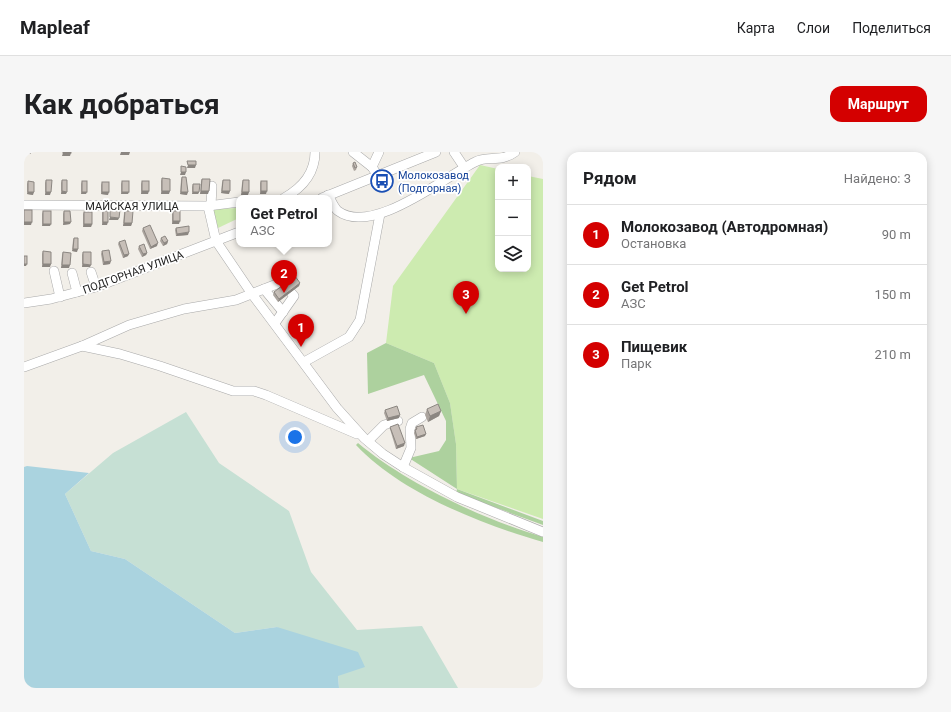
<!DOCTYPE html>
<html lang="ru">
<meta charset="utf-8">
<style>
:root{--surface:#fff;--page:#f6f6f6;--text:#202124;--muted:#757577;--line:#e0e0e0;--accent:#d40000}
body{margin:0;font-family:Roboto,sans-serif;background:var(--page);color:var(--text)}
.controls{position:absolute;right:12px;top:12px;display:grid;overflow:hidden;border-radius:8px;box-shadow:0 2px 10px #0003}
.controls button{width:36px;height:36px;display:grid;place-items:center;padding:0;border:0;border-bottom:1px solid var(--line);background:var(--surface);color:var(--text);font:20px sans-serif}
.you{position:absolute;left:271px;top:285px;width:14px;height:14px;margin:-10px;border:3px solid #fff;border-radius:50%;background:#1a73e8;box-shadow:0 0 0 6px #1a73e833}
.badge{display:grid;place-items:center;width:26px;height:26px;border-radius:50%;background:var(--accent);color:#fff;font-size:13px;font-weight:700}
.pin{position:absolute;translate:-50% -33px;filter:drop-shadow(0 1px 2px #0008)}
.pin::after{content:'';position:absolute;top:21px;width:14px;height:12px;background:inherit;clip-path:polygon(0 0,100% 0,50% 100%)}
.popup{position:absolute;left:212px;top:43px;width:96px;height:52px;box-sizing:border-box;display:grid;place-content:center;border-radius:8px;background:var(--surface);filter:drop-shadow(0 1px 3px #0005);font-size:13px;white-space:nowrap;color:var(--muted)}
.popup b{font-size:15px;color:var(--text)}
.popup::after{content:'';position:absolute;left:50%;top:100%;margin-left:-8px;border:8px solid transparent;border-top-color:var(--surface)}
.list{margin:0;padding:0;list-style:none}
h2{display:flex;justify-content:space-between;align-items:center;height:52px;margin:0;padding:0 16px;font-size:17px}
h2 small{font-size:13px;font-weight:400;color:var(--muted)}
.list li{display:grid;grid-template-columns:26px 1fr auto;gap:12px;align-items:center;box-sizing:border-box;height:60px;padding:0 16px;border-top:1px solid var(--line)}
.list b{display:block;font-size:15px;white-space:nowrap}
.list p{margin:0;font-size:13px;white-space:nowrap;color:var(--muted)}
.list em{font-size:13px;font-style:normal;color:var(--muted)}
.icon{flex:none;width:22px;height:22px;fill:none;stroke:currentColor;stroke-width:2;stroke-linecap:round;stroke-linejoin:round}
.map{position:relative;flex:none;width:519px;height:536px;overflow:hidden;border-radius:12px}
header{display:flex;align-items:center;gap:24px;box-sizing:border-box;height:56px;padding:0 20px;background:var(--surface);border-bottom:1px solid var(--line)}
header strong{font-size:19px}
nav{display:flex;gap:22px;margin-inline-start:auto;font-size:14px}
.intro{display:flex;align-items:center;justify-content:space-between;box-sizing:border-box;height:96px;padding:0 24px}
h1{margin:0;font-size:28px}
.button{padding:10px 18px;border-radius:12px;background:var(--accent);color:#fff;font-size:14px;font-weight:700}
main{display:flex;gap:24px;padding:0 24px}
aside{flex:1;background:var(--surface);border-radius:12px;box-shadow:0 2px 10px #0003}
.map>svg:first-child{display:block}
</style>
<header>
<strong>Mapleaf</strong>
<nav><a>Карта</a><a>Слои</a><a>Поделиться</a></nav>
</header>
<div class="intro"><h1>Как добраться</h1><a class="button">Маршрут</a></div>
<main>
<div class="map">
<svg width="519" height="536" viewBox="0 0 519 536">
<rect width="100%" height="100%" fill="#f2efe9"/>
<!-- grass -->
<g fill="#cdebb0">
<polygon points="456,13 474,17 474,117 504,117 504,24 519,27 519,367 433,337 432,292 426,251 410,211 362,191 369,134"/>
<polygon points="215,56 215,66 194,76 189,57"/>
</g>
<!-- forest -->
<g fill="#add19e">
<polygon points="362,191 410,211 426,251 432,292 433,337 519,369 519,373 432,341 433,337 385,306 415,299 422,288 422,269 400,223 344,242 343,201"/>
<path d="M334 291C382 331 458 367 519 385V390C457 372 377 341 332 293Z"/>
</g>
<!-- wetland -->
<polygon fill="#c6e0d4" points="162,260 195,311 265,359 287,420 333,478 398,474 434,536 315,536 314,524 253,475 211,481 101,407 67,399 41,342 89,301"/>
<!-- water -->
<polygon fill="#aad3df" points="3,314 65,321 41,342 67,399 101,407 211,481 253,475 334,500 341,515 314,524 315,536 0,536 0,315"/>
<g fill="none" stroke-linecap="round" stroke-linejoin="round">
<!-- minor casing -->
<g stroke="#a9a9a9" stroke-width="10">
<g id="minor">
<polyline points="329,0 348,15 354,24"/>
<polyline points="430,0 440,15"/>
<polyline points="348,15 355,0"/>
<path d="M304 43C307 48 310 56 314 59 348 84 419 26 451 10 464 3 476 11 491 0"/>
<path d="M260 46C278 36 291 21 291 0"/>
<polyline points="298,46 412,0"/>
<polyline points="0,53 184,54 215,50"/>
<polyline points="184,54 192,89 228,142 313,256 340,286 359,302 379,315 433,345 519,380"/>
<polyline points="187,54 188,34"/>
<polyline points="30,119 36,145"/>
<polyline points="67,120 72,135"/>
<polyline points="48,121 53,140"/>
<polyline points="240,137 259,160"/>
<polyline points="0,151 27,147 72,135 215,80"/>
<polyline points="58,194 96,202 136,214 209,239 230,239 242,243 333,282"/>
<polyline points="280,210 325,185 336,168 356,62"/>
<polyline points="0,215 58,194 105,173 160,157 212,148 258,130 270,144 251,171"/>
<polyline points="344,289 360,273 374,269"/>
<polyline points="379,315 387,296 386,277 388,271 398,265"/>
</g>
</g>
<!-- minor -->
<use href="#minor" stroke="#fff" stroke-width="9"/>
</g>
<!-- wall -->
<g fill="#aba49e">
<polygon points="329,11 333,15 332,18 330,19 328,14"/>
<polygon points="158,25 163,43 156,42 157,28"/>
<polygon points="138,26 145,42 137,42 137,29"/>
<polygon points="178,27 184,42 176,42 177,29"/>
<polygon points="22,28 26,43 21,43 21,31"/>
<polygon points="38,28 42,42 37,42 37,31"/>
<polygon points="199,28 205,42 197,41 198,31"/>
<polygon points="219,28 224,43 217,43 218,31"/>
<polygon points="4,29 9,43 3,42 3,32"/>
<polygon points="58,29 62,42 57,42 57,32"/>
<polygon points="98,29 104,42 97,42 97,32"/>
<polygon points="118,29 124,42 117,42 117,32"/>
<polygon points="237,29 242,42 236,42 236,31"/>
<polygon points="78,30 84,43 77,42 77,33"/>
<polygon points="169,32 175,40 174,42 168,42 168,35"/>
<polygon points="19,59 26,74 18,74 18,62"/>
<polygon points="40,59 46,72 39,73 39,62"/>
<polygon points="79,59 83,73 78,73 78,61"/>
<polygon points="101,59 108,71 107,74 99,74 100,61"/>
<polygon points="149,59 155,72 148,72 148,62"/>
<polygon points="60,60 68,72 67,75 59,75 59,62"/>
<polygon points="119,76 133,94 126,97 118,79"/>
<polygon points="152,76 164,83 152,84 151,78"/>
<polygon points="50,86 53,100 48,99 49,88"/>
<polygon points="137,86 144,89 143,92 139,94 136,89"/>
<polygon points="95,90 104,104 99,106 94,92"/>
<polygon points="115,94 123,101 122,103 118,105 114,97"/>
<polygon points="19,99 26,115 18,115 18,102"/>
<polygon points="78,99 86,112 79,113 77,102"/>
<polygon points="39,100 45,116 37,116 38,103"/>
<polygon points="59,100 66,115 58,115 58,103"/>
<polygon points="276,131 275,134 254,150 249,143 250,140"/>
<polygon points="403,257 417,259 415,264 404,270 401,263"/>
<polygon points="361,258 375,266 363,269 360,261"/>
<polygon points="366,275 380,294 372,297 366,277"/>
<polygon points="392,275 401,284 392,287 390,281"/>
</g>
<!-- shaded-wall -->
<g fill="#8b8681">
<rect x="1" y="0" width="6" height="2"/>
<polygon points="97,0 106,0 105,3 96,3"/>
<polygon points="39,1 47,1 46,4 38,4"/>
<polygon points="164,13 172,13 171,16 163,16"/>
<polygon points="157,20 162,20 161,23 156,23"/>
<polygon points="38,39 43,40 42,42 37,42"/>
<polygon points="118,39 125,39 124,42 117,42"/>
<polygon points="138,39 146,39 145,42 137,42"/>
<polygon points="177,39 185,39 184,42 176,42"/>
<polygon points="198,39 206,39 205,42 197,41"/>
<polygon points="237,39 243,39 242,42 236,42"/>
<polygon points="4,40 10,40 9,43 3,42"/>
<polygon points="22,40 27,40 26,43 21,43"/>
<polygon points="58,40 63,40 62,42 57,42"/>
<polygon points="78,40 85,40 84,43 77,42"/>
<polygon points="98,40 105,40 104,42 97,42"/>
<polygon points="157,40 164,40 163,43 156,42"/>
<polygon points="169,40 175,40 174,42 168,42"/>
<polygon points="218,40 225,40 224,43 217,43"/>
<polygon points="86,65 95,66 94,68 85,68"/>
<polygon points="149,69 156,69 155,72 148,72"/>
<polygon points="0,70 8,70 7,73 0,73"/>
<polygon points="40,70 47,70 46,72 39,73"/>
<polygon points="79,70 84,70 83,73 78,73"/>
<polygon points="100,71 108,71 107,74 99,74"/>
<polygon points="19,72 27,72 26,74 18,74"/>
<polygon points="60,72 68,72 67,75 59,75"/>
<polygon points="165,80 164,83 152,84 153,82"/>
<polygon points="144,89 143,92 139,94 140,91"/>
<polygon points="134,91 133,94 126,97 127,95"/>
<polygon points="49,97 54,97 53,100 48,99"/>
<polygon points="123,101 122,103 118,105 119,102"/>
<polygon points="105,102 104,104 99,106 100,103"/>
<polygon points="87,109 86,112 79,113 80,110"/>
<polygon points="0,112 3,112 2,114 0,114"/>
<polygon points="19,112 27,112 26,115 18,115"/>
<polygon points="59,112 67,113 66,115 58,115"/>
<polygon points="38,113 46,113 45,116 37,116"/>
<polygon points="276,131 275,134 254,150 255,147"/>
<polygon points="417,259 415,264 404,270 406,264"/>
<polygon points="376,263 375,266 363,269 364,266"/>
<polygon points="402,282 401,284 392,287 393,285"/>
<polygon points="381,291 380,294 372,297 373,294"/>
</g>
<!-- building -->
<g fill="#c7bfb8" stroke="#8b8681">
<rect x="39" y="0" width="8" height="1"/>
<polygon points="163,9 172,9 172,13 164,13"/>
<polygon points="331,10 333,15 331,16 329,11"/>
<polygon points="157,14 162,15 162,20 157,20"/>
<polygon points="158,25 162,25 164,40 157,40"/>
<polygon points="138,26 146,27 146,39 138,39"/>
<polygon points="178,27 186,27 185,39 177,39"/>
<polygon points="22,28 28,28 27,40 22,40"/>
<polygon points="38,28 43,28 43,40 38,39"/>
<polygon points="199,28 206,28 206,39 198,39"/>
<polygon points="219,28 225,28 225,40 218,40"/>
<polygon points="4,29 10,30 10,40 4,40"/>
<rect x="58" y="29" width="5" height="11"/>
<rect x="98" y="29" width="7" height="11"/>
<rect x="118" y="29" width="7" height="10"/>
<rect x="237" y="29" width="6" height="10"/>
<rect x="78" y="30" width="7" height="10"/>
<polygon points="169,32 176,32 175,40 169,40"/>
<rect x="0" y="58" width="8" height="12"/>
<polygon points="86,58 96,58 95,66 86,65"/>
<rect x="19" y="59" width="8" height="13"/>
<polygon points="40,59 46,59 47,70 40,70"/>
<rect x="79" y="59" width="5" height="11"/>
<polygon points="101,59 109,59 108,71 100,71"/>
<rect x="149" y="59" width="7" height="10"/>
<rect x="60" y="60" width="8" height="12"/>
<polygon points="126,73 134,91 127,95 119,76"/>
<polygon points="165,74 165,80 153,82 152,76"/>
<polygon points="141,84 144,89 140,91 137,86"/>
<polygon points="50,86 54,86 54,97 49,97"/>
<polygon points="101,88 105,102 100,103 95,90"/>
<polygon points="120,92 123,101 119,102 115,94"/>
<polygon points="85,98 87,109 80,110 78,99"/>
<polygon points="19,99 27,100 27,112 19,112"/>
<polygon points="39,100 47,101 46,113 38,113"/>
<polygon points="59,100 67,100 67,113 59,112"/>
<rect x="0" y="104" width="3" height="8"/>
<polygon points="271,124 276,131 255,147 250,140"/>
<polygon points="414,252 417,259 406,264 403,257"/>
<polygon points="373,254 376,263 364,266 361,258"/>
<polygon points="374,272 381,291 373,294 366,275"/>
<polygon points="399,273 402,282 393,285 391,278 393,277 392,275"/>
</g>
<!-- icons -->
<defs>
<g id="bus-ring" transform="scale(1.15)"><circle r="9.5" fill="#fff" stroke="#1a4fb4" stroke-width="1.5"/><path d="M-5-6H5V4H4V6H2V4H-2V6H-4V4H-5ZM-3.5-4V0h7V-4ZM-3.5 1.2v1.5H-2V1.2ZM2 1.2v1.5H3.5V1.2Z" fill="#1a4fb4"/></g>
</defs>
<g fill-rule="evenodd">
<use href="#bus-ring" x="358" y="29"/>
</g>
<g text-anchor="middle" stroke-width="3.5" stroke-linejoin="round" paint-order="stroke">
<!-- transit labels -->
<g font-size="11" fill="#164399" stroke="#fff" text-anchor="start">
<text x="374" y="27">Молокозавод<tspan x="374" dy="13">(Подгорная)</tspan></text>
</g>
<!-- street labels -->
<g font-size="11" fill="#222" stroke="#fff">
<text x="108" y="58">МАЙСКАЯ УЛИЦА</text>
<text transform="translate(109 120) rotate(-20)" y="4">ПОДГОРНАЯ УЛИЦА</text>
</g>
</g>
</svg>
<div class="controls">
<button>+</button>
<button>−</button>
<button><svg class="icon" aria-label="layers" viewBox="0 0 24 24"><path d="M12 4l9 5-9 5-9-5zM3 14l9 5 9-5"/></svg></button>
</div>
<div class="you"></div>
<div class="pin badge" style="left:277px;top:195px">1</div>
<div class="pin badge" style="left:260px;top:141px">2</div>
<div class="popup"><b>Get Petrol</b>АЗС</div>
<div class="pin badge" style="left:442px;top:162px">3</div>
</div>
<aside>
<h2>Рядом<small>Найдено: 3</small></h2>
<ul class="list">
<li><span class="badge">1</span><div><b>Молокозавод (Автодромная)</b><p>Остановка</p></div><em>90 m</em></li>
<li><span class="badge">2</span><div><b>Get Petrol</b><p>АЗС</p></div><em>150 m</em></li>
<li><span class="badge">3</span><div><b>Пищевик</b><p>Парк</p></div><em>210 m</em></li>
</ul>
</aside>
</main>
